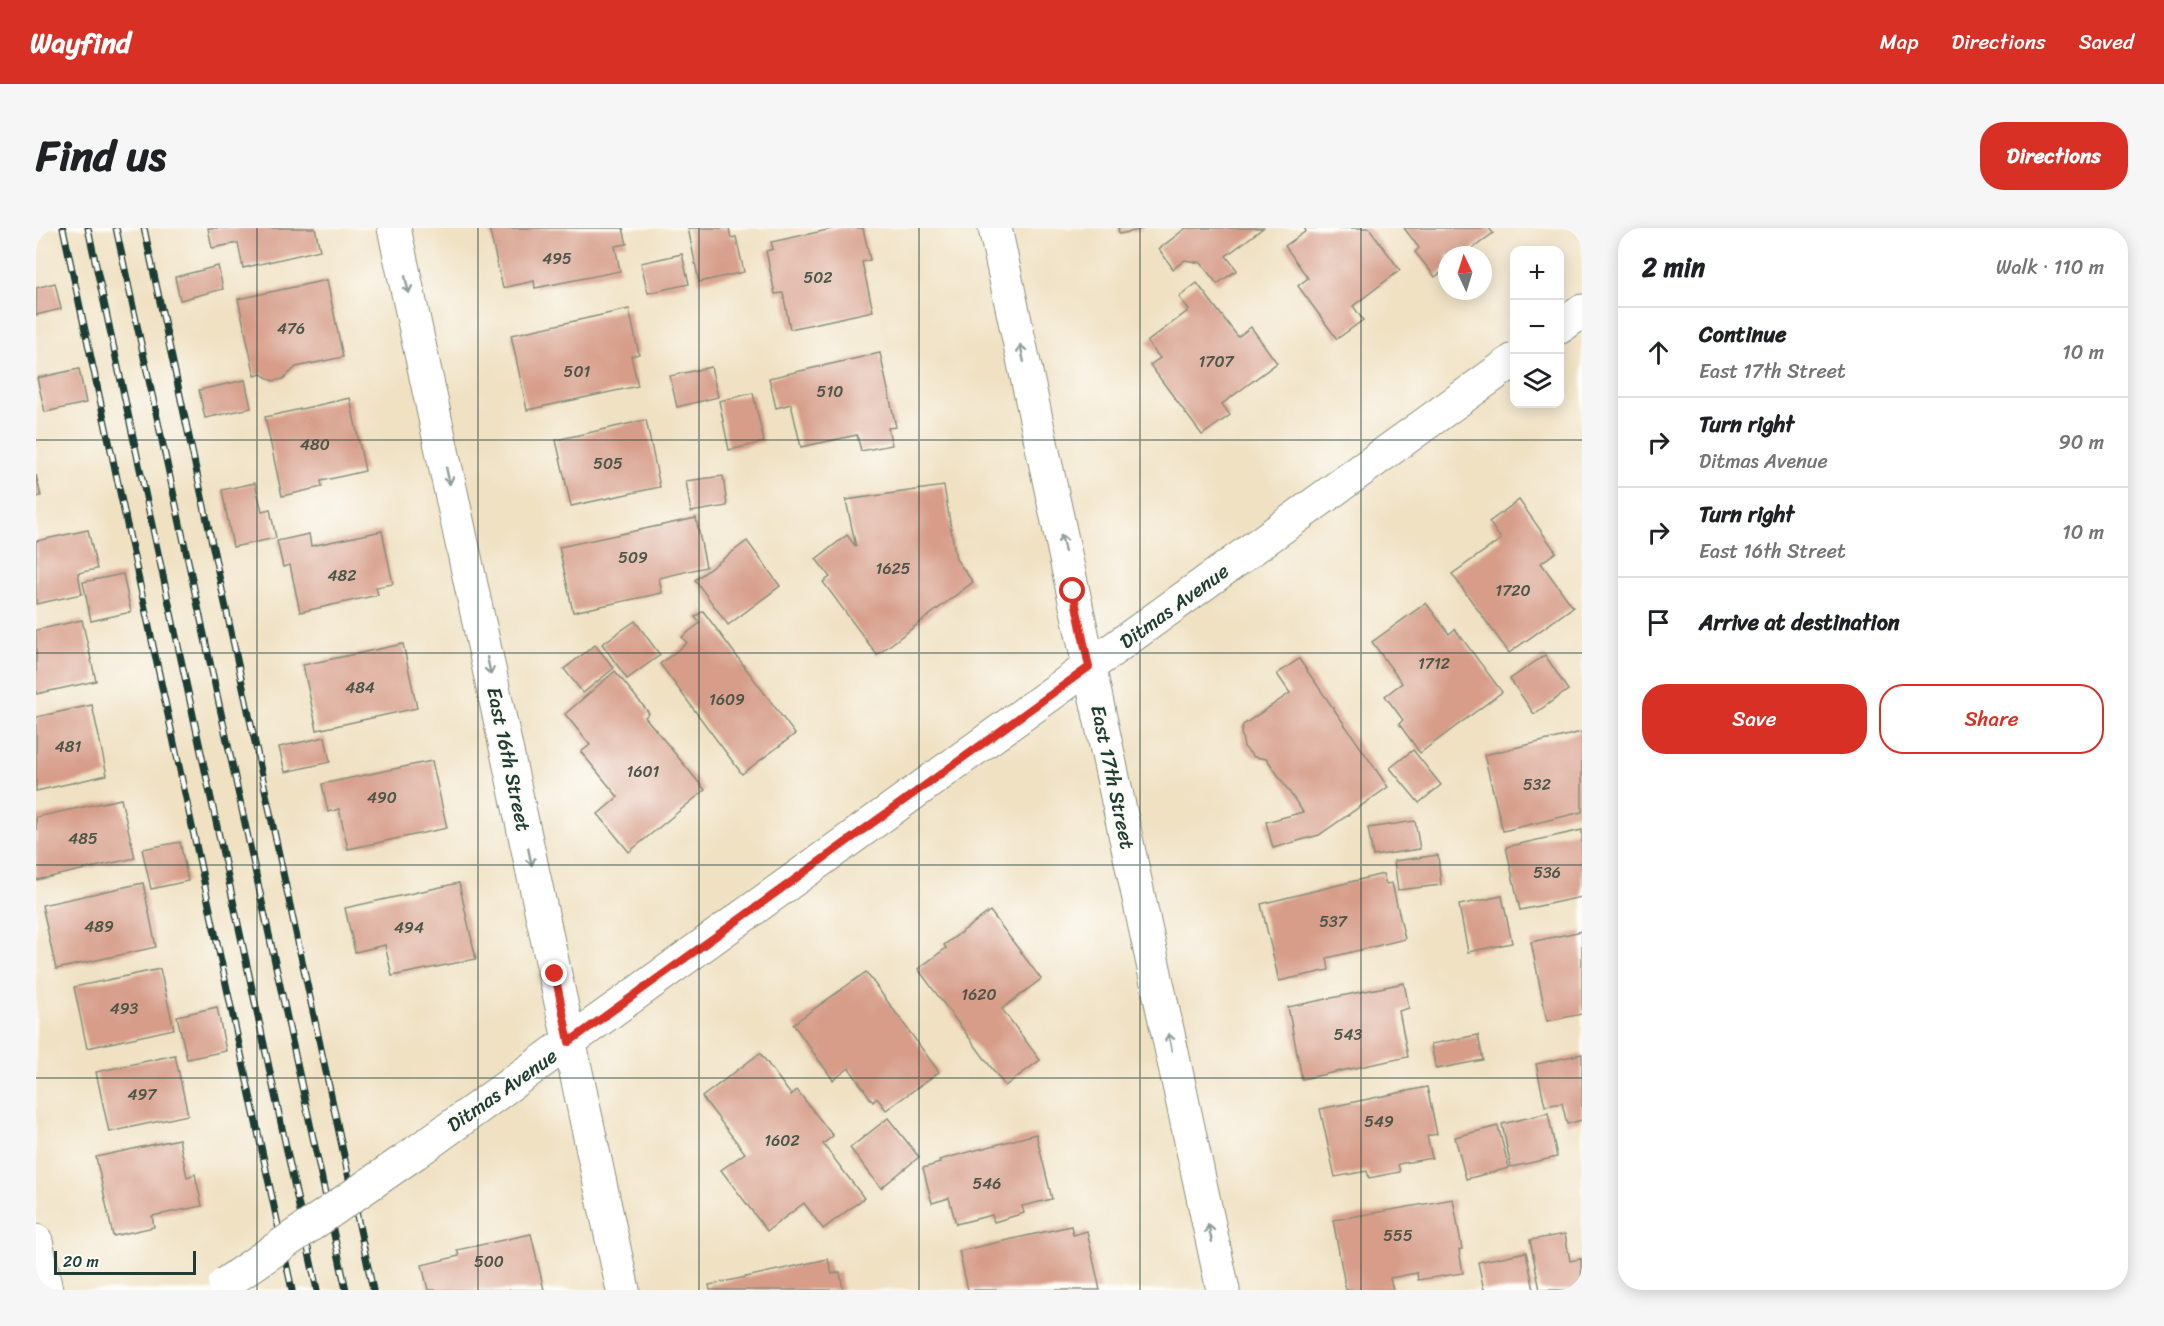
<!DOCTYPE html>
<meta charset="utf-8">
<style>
:root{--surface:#fff;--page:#f6f6f6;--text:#202124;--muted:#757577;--line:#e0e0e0;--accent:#d93025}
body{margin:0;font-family:Sriracha,sans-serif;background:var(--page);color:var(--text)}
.controls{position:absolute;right:18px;top:18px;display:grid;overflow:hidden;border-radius:12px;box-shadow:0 3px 15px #0003}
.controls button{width:54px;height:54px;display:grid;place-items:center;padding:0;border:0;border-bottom:2px solid var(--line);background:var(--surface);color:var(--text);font:30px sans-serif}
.compass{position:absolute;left:1402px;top:18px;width:54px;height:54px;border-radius:50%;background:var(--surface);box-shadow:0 3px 15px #0003;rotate:356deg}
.scale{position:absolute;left:18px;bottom:15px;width:142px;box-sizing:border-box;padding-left:6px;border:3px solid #1f3d34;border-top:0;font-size:16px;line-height:21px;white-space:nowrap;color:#1f3d34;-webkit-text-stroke:4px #fdfcf7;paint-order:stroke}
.stop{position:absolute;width:18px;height:18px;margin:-14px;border:4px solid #d93025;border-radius:50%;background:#fff}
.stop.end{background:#d93025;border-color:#fff;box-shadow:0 2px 6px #0008}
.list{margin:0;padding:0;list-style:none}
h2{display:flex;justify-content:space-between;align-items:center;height:78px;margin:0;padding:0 24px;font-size:26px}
h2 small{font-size:20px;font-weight:400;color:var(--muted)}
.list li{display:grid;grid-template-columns:39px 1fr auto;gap:18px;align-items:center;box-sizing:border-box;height:90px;padding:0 24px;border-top:2px solid var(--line)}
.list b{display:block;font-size:22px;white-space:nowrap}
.list p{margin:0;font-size:20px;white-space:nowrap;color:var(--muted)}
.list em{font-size:20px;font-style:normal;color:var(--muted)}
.actions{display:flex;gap:12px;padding:18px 24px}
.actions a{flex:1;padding:14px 0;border:2px solid var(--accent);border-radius:24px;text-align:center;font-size:21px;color:var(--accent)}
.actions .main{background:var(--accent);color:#fff}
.icon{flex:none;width:33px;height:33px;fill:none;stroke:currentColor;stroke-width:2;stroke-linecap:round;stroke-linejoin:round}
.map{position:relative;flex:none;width:1546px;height:1062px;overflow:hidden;border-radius:24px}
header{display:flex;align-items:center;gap:36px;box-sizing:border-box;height:84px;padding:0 30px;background:var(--accent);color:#fff}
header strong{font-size:28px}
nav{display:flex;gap:33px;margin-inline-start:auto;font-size:21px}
.intro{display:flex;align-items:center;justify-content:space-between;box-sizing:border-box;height:144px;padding:0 36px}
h1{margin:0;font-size:42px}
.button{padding:15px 27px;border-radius:24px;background:var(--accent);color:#fff;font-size:21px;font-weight:700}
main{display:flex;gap:36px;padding:0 36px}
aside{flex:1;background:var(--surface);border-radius:24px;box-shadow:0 3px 15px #0003}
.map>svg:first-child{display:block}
</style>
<header>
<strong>Wayfind</strong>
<nav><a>Map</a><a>Directions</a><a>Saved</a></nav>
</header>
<div class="intro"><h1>Find us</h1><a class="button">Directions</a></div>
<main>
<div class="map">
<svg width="1546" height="1062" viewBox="0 0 1546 1062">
<rect width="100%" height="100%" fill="#fdfcf7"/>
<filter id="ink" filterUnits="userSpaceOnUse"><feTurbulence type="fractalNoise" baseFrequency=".0167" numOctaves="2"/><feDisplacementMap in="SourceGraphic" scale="12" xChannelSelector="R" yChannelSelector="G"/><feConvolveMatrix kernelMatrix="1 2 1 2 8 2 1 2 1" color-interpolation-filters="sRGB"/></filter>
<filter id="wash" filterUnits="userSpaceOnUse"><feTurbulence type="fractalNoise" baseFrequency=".008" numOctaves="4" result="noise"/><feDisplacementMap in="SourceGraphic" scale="24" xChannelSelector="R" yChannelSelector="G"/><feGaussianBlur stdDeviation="1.35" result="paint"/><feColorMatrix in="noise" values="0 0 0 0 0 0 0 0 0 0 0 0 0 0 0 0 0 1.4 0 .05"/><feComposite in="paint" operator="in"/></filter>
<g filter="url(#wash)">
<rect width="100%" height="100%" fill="#f0e1c3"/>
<g id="blocks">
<!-- building -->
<g fill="#d79d89">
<polygon points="172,0 279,0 284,22 207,40 202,15 176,20"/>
<polygon points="453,0 587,0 591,16 579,18 584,43 499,60 498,53 467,60"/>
<polygon points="652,0 693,0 695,10 700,9 708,44 663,54"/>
<polygon points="801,0 827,0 834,32 826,34 837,83 754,101 747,65 739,66 730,23 737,21 735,14"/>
<polygon points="1082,0 1108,0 1108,1 1083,6"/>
<polygon points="1150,0 1227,0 1190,28 1201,42 1181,56 1165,35 1149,32 1137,41 1123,21"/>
<polygon points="1268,0 1333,0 1364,42 1317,78 1327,92 1301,111 1262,58 1272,50 1249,18 1270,3"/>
<polygon points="1368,0 1453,0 1457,5 1428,27 1411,27 1411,40 1399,49 1379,24 1383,20"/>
<polygon points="646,26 653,56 612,65 605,35"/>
<polygon points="182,38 187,61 144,72 139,49"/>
<polygon points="291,52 307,129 260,139 247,151 237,153 225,146 219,148 202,71"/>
<polygon points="19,55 25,81 0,87 0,60"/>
<polygon points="1161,55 1202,109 1215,99 1241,135 1186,176 1194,187 1166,207 1114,137 1124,130 1111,114 1153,82 1143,69"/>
<polygon points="593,81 603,126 595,128 602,158 491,182 475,107"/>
<polygon points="844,125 860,199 852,200 856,217 825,223 821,207 765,219 755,176 740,180 733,150"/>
<polygon points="675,139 682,169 641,179 634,148"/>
<polygon points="43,141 50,175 9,184 1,150"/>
<polygon points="209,152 215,180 169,190 163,162"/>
<polygon points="717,165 728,214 693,222 683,173"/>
<polygon points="314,170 329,243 285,253 286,259 246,268 229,189"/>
<polygon points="610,192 624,259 535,278 520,212"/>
<polygon points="0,247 5,268 0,269"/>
<polygon points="687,248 691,278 655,284 650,253"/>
<polygon points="219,255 226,283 234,281 240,310 197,319 186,262"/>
<polygon points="908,258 920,331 937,354 841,427 787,354 794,349 780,331 811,307 820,319 810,272"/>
<polygon points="1483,272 1520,324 1505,335 1537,379 1473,425 1416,346 1465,311 1453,294"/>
<polygon points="660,290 670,339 623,350 626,365 537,384 523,319"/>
<polygon points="52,302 61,341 42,345 46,366 0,376 0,313"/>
<polygon points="346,303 357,356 340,359 342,367 264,384 254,337 247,339 241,313 273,306 275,318"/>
<polygon points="711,313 744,358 692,397 659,352"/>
<polygon points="87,346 95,384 55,393 47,354"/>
<polygon points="1390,375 1413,406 1419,401 1466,464 1384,525 1363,496 1367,492 1349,468 1366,455 1336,414"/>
<polygon points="667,383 759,506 706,546 624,436 651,415 646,409 664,395 659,389"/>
<polygon points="46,392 60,453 0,466 0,402"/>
<polygon points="599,393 624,427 591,451 566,416"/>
<polygon points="367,416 381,480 281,502 267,437"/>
<polygon points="559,417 578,440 547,465 528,441"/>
<polygon points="1509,427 1532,462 1498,486 1474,451"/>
<polygon points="1263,431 1352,559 1283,607 1237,620 1230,594 1267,584 1231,531 1218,529 1208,519 1205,504 1207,497 1254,465 1241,446"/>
<polygon points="579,443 613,485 609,489 669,562 593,624 562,586 582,569 545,524 554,517 529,486"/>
<polygon points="56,477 71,547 0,563 0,489"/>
<polygon points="1546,504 1546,584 1467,603 1448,527"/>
<polygon points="289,509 294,534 249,544 243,519"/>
<polygon points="1377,522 1405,557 1383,575 1354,540"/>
<polygon points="396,533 411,600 312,621 303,581 292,584 286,556"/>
<polygon points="85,571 99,630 0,652 0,589"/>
<polygon points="1379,593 1384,621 1337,628 1332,600"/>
<polygon points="1546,602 1546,669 1484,682 1470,619"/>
<polygon points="144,614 152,653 115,661 106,621"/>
<polygon points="1402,627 1405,657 1362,662 1358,633"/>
<polygon points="1347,646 1350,656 1356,655 1369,711 1291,730 1293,742 1243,753 1225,676"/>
<polygon points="107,655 120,719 20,741 6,677"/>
<polygon points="423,655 440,731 356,748 349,717 319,724 309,680"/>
<polygon points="1466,668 1476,715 1432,724 1423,677"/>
<polygon points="954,683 1005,751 966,781 1004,832 969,858 882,741 910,720 908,717"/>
<polygon points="1546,703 1546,786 1511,793 1495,714"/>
<polygon points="124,741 138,801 51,820 38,759"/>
<polygon points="830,744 903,844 850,882 841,870 837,874 813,840 797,852 757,796"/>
<polygon points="1368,755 1373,780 1363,783 1372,829 1266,851 1252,779"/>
<polygon points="181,779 190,823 151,831 141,788"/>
<polygon points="1442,807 1447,832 1400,841 1395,816"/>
<polygon points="724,825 755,867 761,862 797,908 787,916 828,970 787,1001 768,975 731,1003 685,942 709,925 666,869"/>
<polygon points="1546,826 1546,892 1531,896 1526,875 1509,878 1500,836"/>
<polygon points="139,827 152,887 73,904 60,844"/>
<polygon points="1391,859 1401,906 1391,908 1396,930 1362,936 1364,944 1333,950 1331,943 1299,949 1284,881"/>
<polygon points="1512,885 1521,929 1475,939 1466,896"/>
<polygon points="852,890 883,929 845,960 814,920"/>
<polygon points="1462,898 1473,940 1430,951 1419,909"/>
<polygon points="1000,906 1016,971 986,978 988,985 958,994 956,987 920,996 913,970 896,975 887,940 904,935 903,932"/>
<polygon points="143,911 151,949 159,946 166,978 116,988 118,999 77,1008 60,929"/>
<polygon points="1417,971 1426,1021 1423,1022 1427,1045 1382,1052 1381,1045 1354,1050 1357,1062 1310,1062 1297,992"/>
<polygon points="1035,998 1037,1007 1051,1003 1064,1062 932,1062 923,1023"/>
<polygon points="495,1006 508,1062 392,1062 386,1037 423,1028 421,1022"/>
<polygon points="1529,1006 1534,1033 1545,1031 1546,1062 1504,1062 1494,1012"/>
<polygon points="1490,1024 1498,1062 1448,1062 1442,1034"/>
<polygon points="792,1031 796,1046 804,1044 807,1062 674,1062 673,1057"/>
</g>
</g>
</g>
<g filter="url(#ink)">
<use href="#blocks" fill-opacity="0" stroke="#888f7c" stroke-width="1.5"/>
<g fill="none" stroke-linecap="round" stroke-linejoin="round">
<!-- street casing -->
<g stroke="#888f7c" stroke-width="35">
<g id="street">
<polyline points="358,0 587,1062"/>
<polyline points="959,0 1187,1062"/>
<polyline points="1524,99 1546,83"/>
<polyline points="379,925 1478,132"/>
<polyline points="0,1013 10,1062"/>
</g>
</g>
<!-- street -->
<use href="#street" stroke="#fff" stroke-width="33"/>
<!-- rail casing -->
<g stroke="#1f3d34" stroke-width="7">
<g id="rail">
<polyline points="27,0 256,1062"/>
<polyline points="52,0 281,1062"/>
<polyline points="80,0 310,1062"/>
<polyline points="108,0 337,1062"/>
</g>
</g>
<!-- rail -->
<use href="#rail" stroke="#fdfcf7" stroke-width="4.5" stroke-dasharray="14" stroke-linecap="butt"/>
<!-- street-bridge casing -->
<g stroke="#888f7c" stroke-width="35" stroke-linecap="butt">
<polyline id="street-bridge" points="189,1056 379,925"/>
</g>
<!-- street-bridge -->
<use href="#street-bridge" stroke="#fff" stroke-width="33"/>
</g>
<!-- one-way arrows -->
<defs><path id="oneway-shaft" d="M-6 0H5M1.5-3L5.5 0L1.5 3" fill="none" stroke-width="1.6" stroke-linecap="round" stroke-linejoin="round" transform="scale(1.5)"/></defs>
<g stroke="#8f9e9a">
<use href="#oneway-shaft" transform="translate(371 57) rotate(78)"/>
<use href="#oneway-shaft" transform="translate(986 125) rotate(-102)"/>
<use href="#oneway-shaft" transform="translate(412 248) rotate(78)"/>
<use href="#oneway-shaft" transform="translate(1027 315) rotate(-102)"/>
<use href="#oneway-shaft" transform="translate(453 438) rotate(78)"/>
<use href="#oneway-shaft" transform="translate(494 629) rotate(78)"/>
<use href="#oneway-shaft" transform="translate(1134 814) rotate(-102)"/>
<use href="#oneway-shaft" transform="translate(1174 1005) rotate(-102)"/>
</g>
</g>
<g fill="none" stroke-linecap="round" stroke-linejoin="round" filter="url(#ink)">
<!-- route -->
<polyline stroke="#d93025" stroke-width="8" points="519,746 533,814 1053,439 1037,363"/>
</g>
<!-- grid -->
<path fill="none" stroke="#1f3d34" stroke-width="1.5" stroke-opacity="0.55" d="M221 0V1062M442 0V1062M663 0V1062M883 0V1062M1104 0V1062M1325 0V1062M0 212H1546M0 425H1546M0 637H1546M0 850H1546"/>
<g text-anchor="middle" stroke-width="4.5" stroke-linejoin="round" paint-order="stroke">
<!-- number labels -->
<g font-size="16" fill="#4d5549">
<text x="521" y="36">495</text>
<text x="782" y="55">502</text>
<text x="255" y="106">476</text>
<text x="1180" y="139">1707</text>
<text x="541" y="149">501</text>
<text x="794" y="169">510</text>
<text x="279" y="222">480</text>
<text x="572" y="241">505</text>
<text x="597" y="335">509</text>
<text x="857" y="346">1625</text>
<text x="306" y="353">482</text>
<text x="1477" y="368">1720</text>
<text x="1398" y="441">1712</text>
<text x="324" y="465">484</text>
<text x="691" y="477">1609</text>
<text x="32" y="524">481</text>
<text x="607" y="549">1601</text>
<text x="1501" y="562">532</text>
<text x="346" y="575">490</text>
<text x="47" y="616">485</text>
<text x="1511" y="650">536</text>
<text x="1297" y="699">537</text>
<text x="63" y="704">489</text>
<text x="373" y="705">494</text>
<text x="943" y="772">1620</text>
<text x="88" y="786">493</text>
<text x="1312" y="812">543</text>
<text x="106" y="872">497</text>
<text x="1343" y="899">549</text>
<text x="746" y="918">1602</text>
<text x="951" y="961">546</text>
<text x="1362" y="1013">555</text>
<text x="453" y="1039">500</text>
</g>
<!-- street labels -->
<g font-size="20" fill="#1f3d34" stroke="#fdfcf7">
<text transform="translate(1138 378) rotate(-36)" y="7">Ditmas Avenue</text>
<text transform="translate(473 531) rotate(78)" y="7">East 16th Street</text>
<text transform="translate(1077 549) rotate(78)" y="7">East 17th Street</text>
<text transform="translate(466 862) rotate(-35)" y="7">Ditmas Avenue</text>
</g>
</g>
</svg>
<div class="controls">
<button>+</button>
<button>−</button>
<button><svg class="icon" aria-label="layers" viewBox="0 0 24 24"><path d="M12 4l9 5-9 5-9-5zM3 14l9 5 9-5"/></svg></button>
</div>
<svg class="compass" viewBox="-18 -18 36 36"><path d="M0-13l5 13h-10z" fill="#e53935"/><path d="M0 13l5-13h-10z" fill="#757577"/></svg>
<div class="scale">20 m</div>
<div class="stop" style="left:1037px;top:363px"></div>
<div class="stop end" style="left:519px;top:746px"></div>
</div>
<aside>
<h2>2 min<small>Walk · 110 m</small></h2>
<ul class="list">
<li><svg class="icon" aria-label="ahead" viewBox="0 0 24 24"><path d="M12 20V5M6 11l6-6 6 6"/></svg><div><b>Continue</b><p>East 17th Street</p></div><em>10 m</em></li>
<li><svg class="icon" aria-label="right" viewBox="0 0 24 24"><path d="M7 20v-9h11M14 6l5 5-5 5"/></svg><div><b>Turn right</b><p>Ditmas Avenue</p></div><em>90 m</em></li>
<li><svg class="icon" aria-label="right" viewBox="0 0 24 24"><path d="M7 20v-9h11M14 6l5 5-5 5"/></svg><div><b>Turn right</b><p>East 16th Street</p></div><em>10 m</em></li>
<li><svg class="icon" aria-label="arrive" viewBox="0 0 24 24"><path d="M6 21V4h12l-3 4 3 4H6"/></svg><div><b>Arrive at destination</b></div></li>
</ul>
<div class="actions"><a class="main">Save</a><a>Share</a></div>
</aside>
</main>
